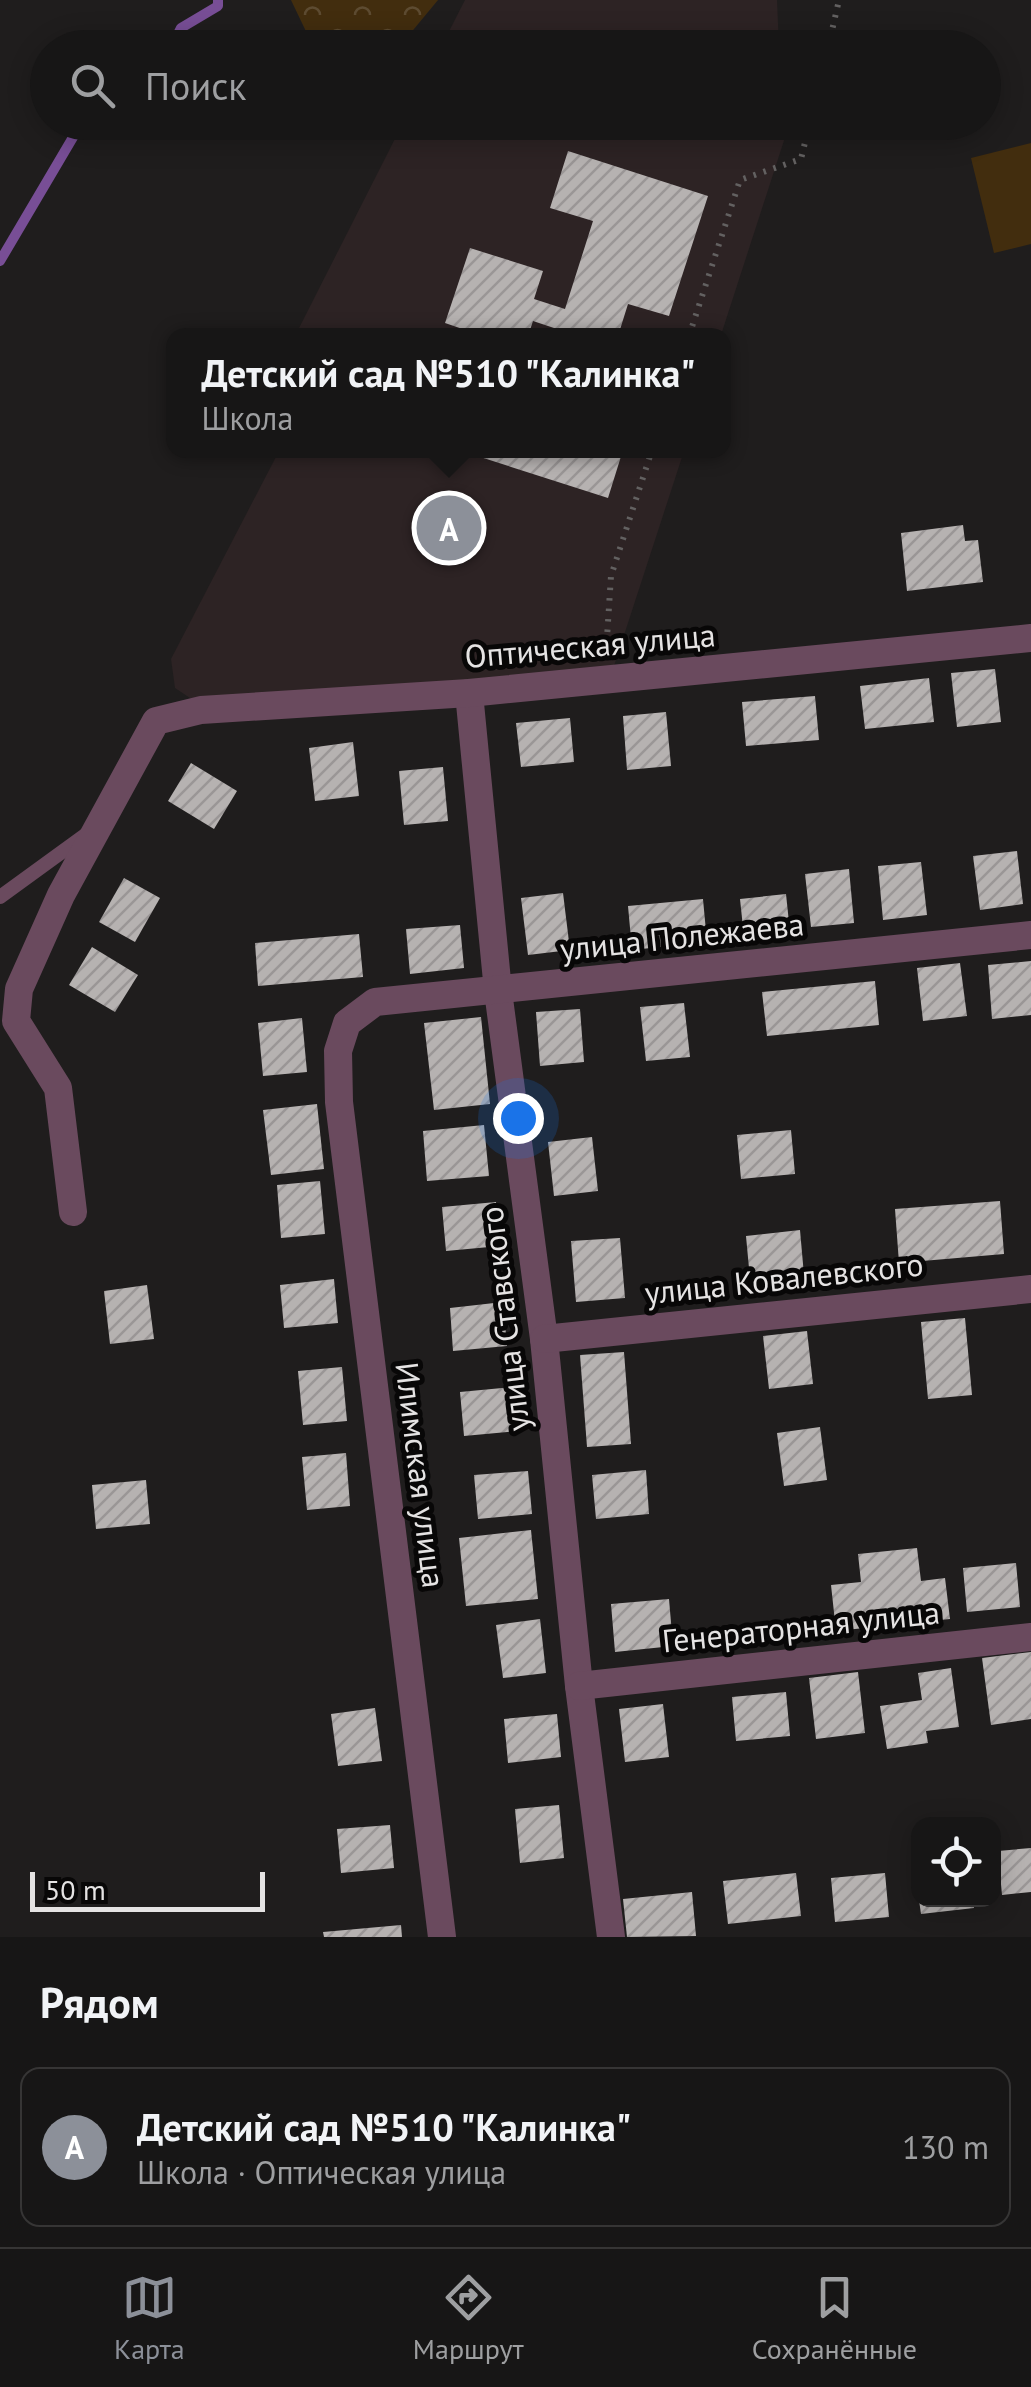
<!DOCTYPE html>
<html lang="ru">
<meta charset="utf-8">
<style>
:root{--surface:#171616;--page:#201f1f;--text:#f1f3f6;--muted:#9e9fa1;--line:#363535;--accent:#8c9099}
body{margin:0;font-family:"PT Sans",sans-serif;background:var(--page);color:var(--text)}
.controls{position:absolute;right:30px;bottom:30px;display:grid;overflow:hidden;border-radius:20px;box-shadow:0 5px 25px #0003}
.controls button{width:90px;height:90px;display:grid;place-items:center;padding:0;border:0;border-bottom:2px solid var(--line);background:var(--surface);color:var(--text);font:50px sans-serif}
.scale{position:absolute;left:30px;bottom:25px;width:235px;box-sizing:border-box;padding-left:10px;border:5px solid #e5e3e3;border-top:0;font-size:28px;line-height:35px;white-space:nowrap;color:#e5e3e3;-webkit-text-stroke:8px #080707;paint-order:stroke}
.you{position:absolute;left:518px;top:1118px;width:35px;height:35px;margin:-25px;border:8px solid #fff;border-radius:50%;background:#1a73e8;box-shadow:0 0 0 15px #1a73e833}
.badge{display:grid;place-items:center;width:65px;height:65px;border-radius:50%;background:var(--accent);color:#fff;font-size:32px;font-weight:700}
.pin{position:absolute;translate:-50% -50%;border:5px solid #fff;box-shadow:0 2px 10px #0006}
.popup{position:absolute;left:166px;top:328px;width:565px;height:130px;box-sizing:border-box;display:grid;place-content:center;border-radius:20px;background:var(--surface);filter:drop-shadow(0 2px 8px #0005);font-size:32px;white-space:nowrap;color:var(--muted)}
.popup b{font-size:38px;color:var(--text)}
.popup::after{content:'';position:absolute;left:50%;top:100%;margin-left:-20px;border:20px solid transparent;border-top-color:var(--surface)}
.list{margin:0;padding:0;list-style:none}
h2{display:flex;justify-content:space-between;align-items:center;height:130px;margin:0;padding:0 40px;font-size:42px}
h2 small{font-size:32px;font-weight:400;color:var(--muted)}
.list li{display:grid;grid-template-columns:65px 1fr auto;gap:30px;align-items:center;box-sizing:border-box;height:160px;margin:0 20px 20px;padding:0 20px;border:2px solid var(--line);border-radius:20px}
.list b{display:block;font-size:38px;white-space:nowrap}
.list p{margin:0;font-size:32px;white-space:nowrap;color:var(--muted)}
.list em{font-size:32px;font-style:normal;color:var(--muted)}
.icon{flex:none;width:55px;height:55px;fill:none;stroke:currentColor;stroke-width:2;stroke-linecap:round;stroke-linejoin:round}
.map{position:relative;flex:none;width:1031px;height:1937px;overflow:hidden}
.search{position:absolute;background:var(--surface);box-shadow:0 5px 25px #0003;left:30px;right:30px;top:30px;height:110px;display:flex;align-items:center;gap:25px;box-sizing:border-box;padding:0 35px;border-radius:55px;color:var(--muted);font-size:38px}
.sheet{height:310px;background:var(--surface)}
nav{display:flex;justify-content:space-around;align-items:center;box-sizing:border-box;height:140px;border-top:2px solid var(--line);background:var(--surface);font-size:28px;color:var(--muted)}
nav a{display:grid;justify-items:center;gap:5px}
nav .on{color:var(--accent)}
.map>svg:first-child{display:block}
</style>
<div class="map">
<svg width="1031" height="1937" viewBox="0 0 1031 1937">
<defs>
<pattern id="forest-crowns" width="20" height="18" patternUnits="userSpaceOnUse" patternTransform="scale(2.5)"><rect width="20" height="18" fill="#422d0e"/><path d="M2 6a3 3 0 1 1 6 0M12 15a3 3 0 1 1 6 0" fill="none" stroke="#5d4b31"/></pattern>
<pattern id="building-hatch" width="6" height="6" patternUnits="userSpaceOnUse" patternTransform="scale(2.5)"><rect width="6" height="6" fill="#b6b2b1"/><path d="M-1 1l2-2M0 6l6-6M5 7l2-2" fill="none" stroke="#9a9696"/></pattern>
</defs>
<rect width="100%" height="100%" fill="#1f1d1d"/>
<!-- built -->
<g fill="#2d2324">
<polygon points="465,0 777,0 779,47 441,47"/>
<polygon points="782,122 789,125 721,335 295,336 403,123"/>
<polygon points="279,451 684,451 612,672 199,704 175,688 171,659"/>
</g>
<!-- forest -->
<polygon fill="url(#forest-crowns)" points="291,0 438,0 399,47 314,48"/>
<!-- pitch -->
<polygon fill="#422d0e" points="1031,143 1031,244 994,253 971,158"/>
<g fill="none" stroke-linecap="round" stroke-linejoin="round">
<!-- stream -->
<g stroke="#784e96" stroke-width="10">
<polyline points="171,48 181,28 218,6 218,0"/>
<polyline points="0,261 82,122"/>
</g>
</g>
<!-- building -->
<g fill="url(#building-hatch)">
<polygon points="568,151 708,196 669,316 628,304 618,336 558,336 560,330 533,321 528,336 483,336 445,323 470,248 543,271 534,299 565,309 593,221 550,208"/>
<polygon points="472,450 623,450 608,498 471,454"/>
<polygon points="963,525 965,541 978,540 983,582 907,591 901,533"/>
<polygon points="995,669 1001,722 957,727 951,673"/>
<polygon points="929,678 934,722 865,729 860,686"/>
<polygon points="815,696 819,740 746,746 742,702"/>
<polygon points="666,712 671,766 627,770 623,716"/>
<polygon points="570,718 574,762 521,767 516,723"/>
<polygon points="353,742 359,796 315,801 309,748"/>
<polygon points="191,763 237,791 214,829 168,801"/>
<polygon points="443,767 448,821 404,825 399,771"/>
<polygon points="1017,851 1023,904 980,910 973,856"/>
<polygon points="921,862 927,915 883,920 878,866"/>
<polygon points="849,869 854,923 811,927 805,874"/>
<polygon points="124,878 160,898 135,942 99,922"/>
<polygon points="563,893 570,950 528,955 521,898"/>
<polygon points="786,894 790,932 744,937 740,899"/>
<polygon points="703,899 707,942 632,950 628,906"/>
<polygon points="460,925 464,968 410,974 406,929"/>
<polygon points="359,934 363,977 258,986 255,943"/>
<polygon points="92,947 138,975 115,1012 69,985"/>
<polygon points="1031,961 1031,1015 992,1019 988,965"/>
<polygon points="960,963 967,1016 923,1021 917,968"/>
<polygon points="875,981 879,1025 767,1036 762,992"/>
<polygon points="684,1003 690,1057 646,1061 640,1007"/>
<polygon points="580,1009 584,1062 540,1066 536,1012"/>
<polygon points="481,1017 490,1104 434,1110 424,1023"/>
<polygon points="302,1018 307,1072 263,1076 258,1023"/>
<polygon points="317,1104 324,1169 271,1175 263,1110"/>
<polygon points="484,1125 489,1176 427,1181 423,1131"/>
<polygon points="791,1130 795,1174 741,1179 737,1135"/>
<polygon points="592,1137 598,1191 554,1196 548,1142"/>
<polygon points="320,1181 325,1234 281,1238 277,1185"/>
<polygon points="1000,1201 1004,1254 899,1263 895,1209"/>
<polygon points="496,1202 500,1246 446,1251 442,1207"/>
<polygon points="800,1230 804,1275 750,1279 746,1236"/>
<polygon points="620,1238 625,1298 576,1302 571,1241"/>
<polygon points="334,1279 338,1323 284,1328 280,1285"/>
<polygon points="147,1285 154,1339 110,1344 104,1291"/>
<polygon points="503,1302 507,1346 453,1351 450,1308"/>
<polygon points="965,1318 972,1395 928,1399 921,1322"/>
<polygon points="807,1331 813,1384 769,1389 763,1336"/>
<polygon points="624,1352 631,1444 587,1447 580,1355"/>
<polygon points="342,1367 347,1421 303,1425 298,1371"/>
<polygon points="514,1387 518,1431 464,1436 460,1392"/>
<polygon points="820,1427 827,1480 784,1486 777,1433"/>
<polygon points="346,1453 350,1506 307,1510 302,1457"/>
<polygon points="646,1470 649,1514 596,1519 592,1475"/>
<polygon points="528,1471 532,1514 478,1519 474,1475"/>
<polygon points="146,1480 150,1524 96,1529 92,1485"/>
<polygon points="531,1530 538,1599 466,1606 459,1538"/>
<polygon points="917,1548 921,1581 945,1578 950,1619 836,1631 831,1585 861,1582 858,1554"/>
<polygon points="1016,1563 1020,1607 967,1612 963,1568"/>
<polygon points="669,1599 673,1646 615,1652 611,1604"/>
<polygon points="540,1619 546,1673 503,1678 496,1625"/>
<polygon points="1031,1652 1031,1719 991,1725 982,1658"/>
<polygon points="951,1668 959,1727 926,1731 928,1743 887,1749 880,1706 922,1700 918,1673"/>
<polygon points="858,1672 865,1733 816,1739 809,1678"/>
<polygon points="786,1692 790,1736 736,1741 732,1697"/>
<polygon points="663,1704 669,1757 625,1762 619,1709"/>
<polygon points="375,1708 382,1761 338,1766 331,1714"/>
<polygon points="557,1714 561,1757 508,1763 504,1719"/>
<polygon points="559,1805 564,1858 520,1863 515,1809"/>
<polygon points="390,1825 394,1868 341,1873 337,1829"/>
<polygon points="1031,1848 1031,1892 1002,1895 998,1851"/>
<polygon points="796,1873 801,1916 728,1924 723,1881"/>
<polygon points="885,1873 889,1917 835,1922 831,1878"/>
<polygon points="692,1892 696,1936 627,1937 623,1899"/>
<polygon points="919,1900 973,1900 974,1908 921,1914"/>
<polygon points="401,1925 402,1937 324,1937 323,1932"/>
</g>
<g fill="none" stroke-linecap="round" stroke-linejoin="round">
<!-- path -->
<g stroke="#636161" stroke-width="6" stroke-dasharray="2.5 8" stroke-linecap="butt">
<polyline points="828,48 839,0"/>
<polyline points="689,336 740,180 801,159 810,122"/>
<polyline points="606,653 611,576 652,450"/>
</g>
<!-- service -->
<polyline stroke="#6a4a5e" stroke-width="14" points="0,897 88,833"/>
<!-- minor -->
<g stroke="#6a4a5e" stroke-width="28">
<polyline points="469,693 498,991 544,1339 579,1686 611,1937"/>
<polyline points="73,1212 58,1088 16,1021 19,989 61,895 156,721 201,710 469,693 1031,638"/>
<polyline points="544,1339 1031,1289"/>
<polyline points="579,1686 1031,1637"/>
<polyline points="442,1937 339,1102 338,1051 347,1023 375,1002 1031,935"/>
</g>
</g>
<g text-anchor="middle" stroke-width="10" stroke-linejoin="round" paint-order="stroke">
<!-- street labels -->
<g font-size="32" fill="#e5e3e3" stroke="#080707">
<text transform="translate(590 646) rotate(-5)" y="11">Оптическая улица</text>
<text transform="translate(682 937) rotate(-6)" y="11">улица Полежаева</text>
<text transform="translate(784 1279) rotate(-6)" y="11">улица Ковалевского</text>
<text transform="translate(505 1319) rotate(-97)" y="11">улица Ставского</text>
<text transform="translate(420 1475) rotate(83)" y="11">Илимская улица</text>
<text transform="translate(801 1627) rotate(-6)" y="11">Генераторная улица</text>
</g>
</g>
</svg>
<div class="controls">
<button><svg class="icon" aria-label="locate" viewBox="0 0 24 24"><circle cx="12" cy="12" r="6"/><path d="M12 2v4M12 18v4M2 12h4M18 12h4"/></svg></button>
</div>
<div class="scale">50 m</div>
<div class="you"></div>
<div class="pin badge" style="left:449px;top:528px">A</div>
<div class="popup"><b>Детский сад №510 &quot;Калинка&quot;</b>Школа</div>
<div class="search"><svg class="icon" aria-label="search" viewBox="0 0 24 24"><circle cx="10" cy="10" r="6"/><path d="M15 15l6 6"/></svg>Поиск</div>
</div>
<section class="sheet">
<h2>Рядом<small></small></h2>
<ul class="list">
<li><span class="badge">A</span><div><b>Детский сад №510 &quot;Калинка&quot;</b><p>Школа · Оптическая улица</p></div><em>130 m</em></li>
</ul>
</section>
<nav>
<a class="on"><svg class="icon" aria-label="map" viewBox="0 0 24 24"><path d="M3 6l6-2 6 2 6-2v14l-6 2-6-2-6 2zM9 4v14M15 6v14"/></svg>Карта</a>
<a><svg class="icon" aria-label="directions" viewBox="0 0 24 24"><path d="M12 3l9 9-9 9-9-9zM9 14v-3h6M13 9l2 2-2 2"/></svg>Маршрут</a>
<a><svg class="icon" aria-label="saved" viewBox="0 0 24 24"><path d="M7 4h10v16l-5-4-5 4z"/></svg>Сохранённые</a>
</nav>
